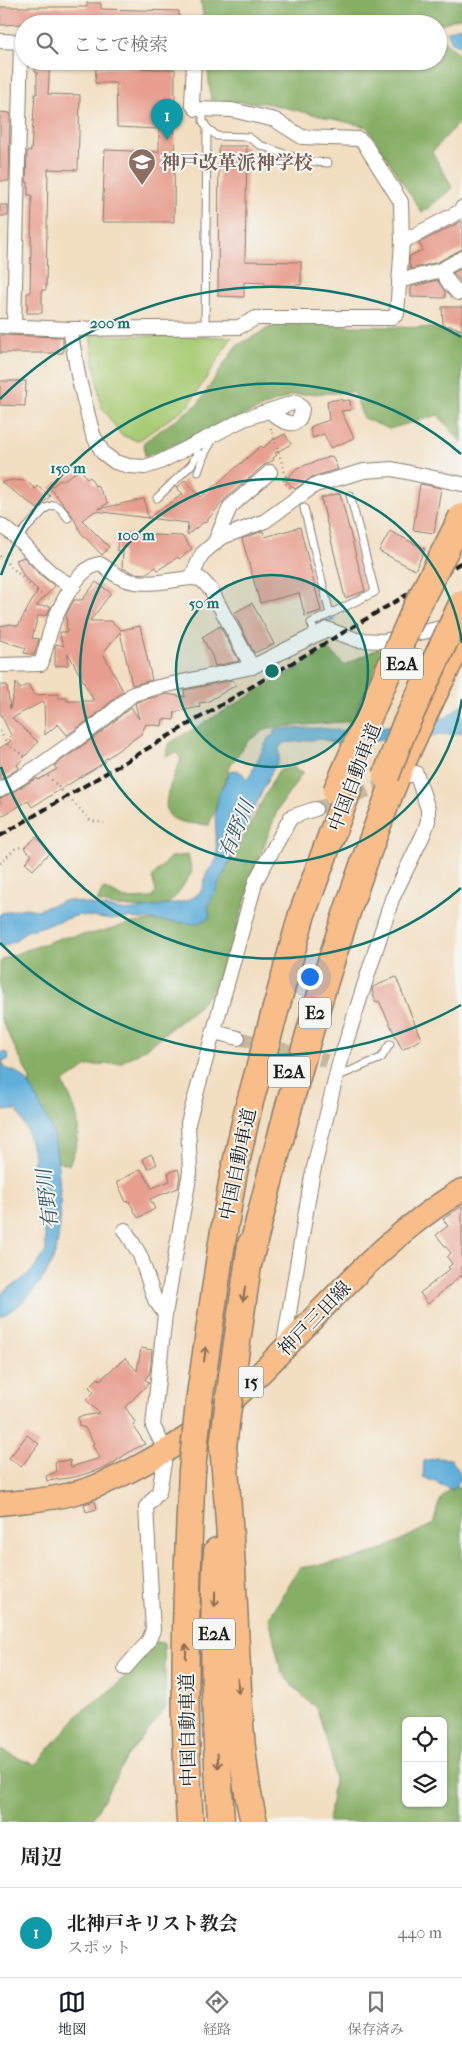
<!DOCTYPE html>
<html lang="ja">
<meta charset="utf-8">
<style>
:root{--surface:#fff;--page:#f2f2f2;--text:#222;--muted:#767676;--line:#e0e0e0;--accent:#111827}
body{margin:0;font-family:"IM FELL French Canon","Noto Serif JP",serif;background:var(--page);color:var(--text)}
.controls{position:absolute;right:15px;bottom:15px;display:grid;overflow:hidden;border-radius:8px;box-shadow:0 1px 4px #0004}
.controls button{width:45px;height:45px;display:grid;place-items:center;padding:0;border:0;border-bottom:1px solid var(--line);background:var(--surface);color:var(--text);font:25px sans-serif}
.you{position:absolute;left:309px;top:976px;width:18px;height:18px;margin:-12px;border:4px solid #fff;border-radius:50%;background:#1a73e8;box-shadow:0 0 0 8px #1a73e833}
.badge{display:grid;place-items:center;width:32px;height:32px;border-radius:50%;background:var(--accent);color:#fff;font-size:16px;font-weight:700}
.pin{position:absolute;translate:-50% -41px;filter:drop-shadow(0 1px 2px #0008)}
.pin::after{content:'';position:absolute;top:26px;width:18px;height:15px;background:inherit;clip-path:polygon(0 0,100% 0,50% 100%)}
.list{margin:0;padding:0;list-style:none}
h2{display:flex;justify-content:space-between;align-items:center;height:65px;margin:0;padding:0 20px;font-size:21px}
h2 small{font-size:16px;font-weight:400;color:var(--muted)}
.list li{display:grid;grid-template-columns:32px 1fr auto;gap:15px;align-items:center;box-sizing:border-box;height:90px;padding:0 20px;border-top:1px solid var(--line)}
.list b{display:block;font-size:19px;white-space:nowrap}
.list p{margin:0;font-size:16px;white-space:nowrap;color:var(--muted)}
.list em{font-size:16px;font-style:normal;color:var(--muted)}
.icon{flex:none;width:28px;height:28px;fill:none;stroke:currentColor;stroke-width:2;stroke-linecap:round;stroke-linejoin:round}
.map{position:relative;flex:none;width:462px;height:1822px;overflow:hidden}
.search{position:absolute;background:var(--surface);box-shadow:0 1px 4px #0004;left:15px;right:15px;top:15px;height:55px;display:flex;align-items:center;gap:12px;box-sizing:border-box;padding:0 18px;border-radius:28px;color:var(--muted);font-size:19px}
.sheet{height:155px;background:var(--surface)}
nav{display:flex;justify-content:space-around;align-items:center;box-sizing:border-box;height:70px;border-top:1px solid var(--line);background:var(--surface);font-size:14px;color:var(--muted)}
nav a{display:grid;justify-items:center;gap:2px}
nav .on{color:var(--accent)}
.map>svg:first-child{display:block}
</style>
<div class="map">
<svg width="462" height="1822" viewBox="0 0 462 1822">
<rect width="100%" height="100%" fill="#f6f6f2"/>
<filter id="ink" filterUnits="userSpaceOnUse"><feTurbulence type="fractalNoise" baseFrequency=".02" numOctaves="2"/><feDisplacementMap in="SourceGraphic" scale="10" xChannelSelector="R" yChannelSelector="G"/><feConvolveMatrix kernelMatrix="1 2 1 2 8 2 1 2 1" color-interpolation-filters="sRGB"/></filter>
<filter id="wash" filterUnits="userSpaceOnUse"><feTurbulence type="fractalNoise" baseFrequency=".0096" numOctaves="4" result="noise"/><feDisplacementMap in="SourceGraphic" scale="20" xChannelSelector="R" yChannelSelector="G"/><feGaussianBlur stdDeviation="1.12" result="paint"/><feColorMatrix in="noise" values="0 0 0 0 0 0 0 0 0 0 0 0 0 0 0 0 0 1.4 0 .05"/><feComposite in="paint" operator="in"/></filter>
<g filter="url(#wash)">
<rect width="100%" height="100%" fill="#f2dec1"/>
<!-- green -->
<polygon fill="#a8ca73" stroke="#627348" points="90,335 232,337 189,405 138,441 121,435 101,406"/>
<!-- forest -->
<g fill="#86ae65" stroke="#516540" fill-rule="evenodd">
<polygon points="201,0 462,0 462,17 438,25 204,24"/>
<polygon points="438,35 462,58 462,119 432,152 453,188 422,213 367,127 265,103 211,101 207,61 438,61"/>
<polygon points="276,324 432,328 462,337 462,443 438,415 389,429 363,418 354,392 292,395 145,457 144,442 198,404 236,346"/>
<path d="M385 645 354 721 268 728 248 741 231 764 209 825C199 824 184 824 174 819 155 809 176 774 181 759L177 753 166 756 168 744 329 649 344 665Z"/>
<path d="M293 767 303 772 277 811 253 875 220 982 198 1007 145 1049 120 1063 87 1066 63 1083C80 1116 84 1130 69 1165L58 1161 52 1129 29 1098 30 1079 0 1017V962L7 957 60 938 95 933 132 923 188 918 220 881 278 771Z"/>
<polygon points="188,855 192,872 177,895 162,909 115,906 97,902 103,888 125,899 152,898 156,892 152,877 170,857"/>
<path d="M457 1486 462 1488V1822H328L334 1780 332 1759 317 1709 293 1687 281 1671 269 1618 299 1568 350 1560 379 1551 433 1524C438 1507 439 1492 457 1486ZM406 1721H443V1803H406Z"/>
<polygon points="156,1642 164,1643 166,1708 127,1757 91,1822 0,1822 0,1750 35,1765 82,1711 116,1686"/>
</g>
<!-- water -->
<g fill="#60afda" stroke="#3e667b">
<polygon points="462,26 462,48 452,42 447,31"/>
<polygon points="462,704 462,733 341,744 320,739 284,743 279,748 279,760 270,775 208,907 210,917 197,924 128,918 111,920 79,915 25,932 15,941 0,948 0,914 2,913 25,908 37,910 67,900 127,911 187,901 197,895 203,888 206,874 217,859 215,813 219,793 230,772 237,770 243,774 246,780 249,777 269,737 274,735 274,731 277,729 320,728 347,731 430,721 447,717"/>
<path d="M1 1052 8 1053 9 1059 2 1062 6 1069C25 1072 32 1088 39 1103 43 1112 49 1121 52 1130 60 1161 65 1229 53 1259 44 1282 23 1306 0 1317V1297L5 1290 20 1281 34 1269 46 1251 45 1234 39 1217 33 1183 34 1157 27 1130 17 1110 0 1111Z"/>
<polygon points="436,1458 451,1459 459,1471 460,1480 453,1490 423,1477 424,1461"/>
</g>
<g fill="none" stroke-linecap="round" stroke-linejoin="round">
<!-- stream -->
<polyline stroke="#60afda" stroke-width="4" points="323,624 334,619"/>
</g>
<g id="blocks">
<!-- building -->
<g fill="#e79e8e">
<polygon points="87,3 101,3 101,9 179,11 179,24 142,24 142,22 87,24 87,21 0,25 0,7 87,7"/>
<polygon points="35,61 50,61 48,94 80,95 78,170 48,169 46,290 42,290 42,313 27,313 27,293 30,293 32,195 28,195 28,182 26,182 27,151 31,151 35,94 37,94 37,72 35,72"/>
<polygon points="96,68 175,69 174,222 102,222 105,150 159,152 159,129 117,127 116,83 95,83"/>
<polygon points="0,112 10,113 9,181 0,181"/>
<polygon points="219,146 247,146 245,261 301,262 301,285 265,285 265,283 244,282 244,297 218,296"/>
<rect x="0" y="205" width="8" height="11"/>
<polygon points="462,221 462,249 438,262 411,269 409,264 410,256 423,250 419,243"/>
<polygon points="462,268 462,284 453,273"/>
<polygon points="437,280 445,291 445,298 411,297 411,287"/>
<polygon points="442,307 462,307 462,330 451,326 443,326"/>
<polygon points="0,335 63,337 63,353 0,353"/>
<polygon points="0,381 26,381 25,406 0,405"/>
<polygon points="341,399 342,401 350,400 351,410 341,411 354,438 331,448 324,434 313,438 310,430 312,426 329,420 327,401"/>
<polygon points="285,434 291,444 275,453 277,455 273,458 274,460 264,465 224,500 205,523 204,522 187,535 188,523 148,518 183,494 177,488 185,480 201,497 261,446 263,448 271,441"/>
<polygon points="332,456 338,469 312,477 295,489 286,480 297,468"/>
<polygon points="81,469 87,479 90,477 95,486 97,485 108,503 98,509 144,499 148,518 95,511 82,520 109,547 102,555 81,533 72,515 50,488 60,480 62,481"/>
<polygon points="14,480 26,481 35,489 37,486 50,496 38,509 1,482"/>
<polygon points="420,484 441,488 434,533 413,530"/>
<polygon points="340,493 365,591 345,598 321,498"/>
<polygon points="300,527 321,611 305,616 299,593 260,603 242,539 263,531 265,537"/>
<polygon points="390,531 425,549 415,570 379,551"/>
<polygon points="118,534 182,536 192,549 179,559 178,557 158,570 156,567 145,574 134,573 122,568 123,551 117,551"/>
<polygon points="24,557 38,573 55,586 36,606 51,606 47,615 38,616 32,638 39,639 34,655 24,653 26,648 0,640 0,626 11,624 18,626 38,590 24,577 16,560"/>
<polygon points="96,582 111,593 90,621 111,621 121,630 140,626 152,680 132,685 120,632 103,653 123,691 93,717 67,735 58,724 45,735 44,701 12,718 38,742 17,765 19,768 0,780 0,748 11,741 8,738 11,735 0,713 0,685 7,685 10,709 16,683 20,689 28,684 34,695 59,694 58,698 67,698 67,701 94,701 68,653 68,665 55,666 55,648 56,644 64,646 61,640 60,632 67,632 66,615 74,600 82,600"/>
<polygon points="252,603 274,644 254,653 234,613"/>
<polygon points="220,626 239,661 215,666 212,656 202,637"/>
<polygon points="233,680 236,685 207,702 199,703 200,707 175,712 174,720 163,719 162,726 146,724 141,734 104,760 105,762 32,807 28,801 0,817 0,799 37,778 38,780 57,769 54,766 103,731 131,707 139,719 135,703 137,702 167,694 185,697 184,690"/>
<polygon points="36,837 50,852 33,870 25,863 32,855 24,848"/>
<polygon points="396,977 421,1039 402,1050 379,1001 376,1003 372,991 373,987"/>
<polygon points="151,1154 157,1164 148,1169 142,1159"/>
<polygon points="141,1169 152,1188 170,1181 168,1173 178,1169 180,1176 178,1188 150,1199 155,1209 138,1218 129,1201 126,1202 117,1182"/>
<polygon points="462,1206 462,1278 460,1276 428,1304 420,1293 450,1269 448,1267 452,1264 447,1257 451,1253 436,1235 448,1226 443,1219"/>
<polygon points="141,1348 152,1350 150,1373 145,1379 149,1383 125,1407 135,1422 133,1425 145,1444 134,1449 107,1467 75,1477 47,1481 46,1476 56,1472 55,1462 70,1460 71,1467 100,1458 92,1445 94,1443 85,1428 79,1426 78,1417 99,1413 86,1400 94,1392 89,1387 98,1378 100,1380 125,1358 137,1371"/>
<polygon points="27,1435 39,1444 21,1467 9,1458"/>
<polygon points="95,1501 97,1509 86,1512 84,1504"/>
</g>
</g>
</g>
<g filter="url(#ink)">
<use href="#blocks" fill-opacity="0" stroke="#877d6e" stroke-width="1"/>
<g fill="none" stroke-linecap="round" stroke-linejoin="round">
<!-- minor-tunnel -->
<g stroke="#c7b7a0" stroke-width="14" stroke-dasharray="14 7" stroke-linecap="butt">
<polyline points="315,809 394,781"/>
<polyline points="238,1038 327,1061"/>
</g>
<!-- service casing -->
<g stroke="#877d6e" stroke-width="9">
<g id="service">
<polyline points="203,110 203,121 207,128 217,136 248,137 260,145 304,161 328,163"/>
<polyline points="205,328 207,128"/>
<polyline points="198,472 204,455 214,437"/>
<polyline points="157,498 192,464 198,453 204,455"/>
<polyline points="304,508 330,614"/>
<polyline points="18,537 46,508 54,505 60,508 68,518"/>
<polyline points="316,635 311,623 375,592 350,495"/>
<polyline points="336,1077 381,1058 390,1044"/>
</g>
</g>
<!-- minor casing -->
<g stroke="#877d6e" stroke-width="16">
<g id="minor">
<polyline points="0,41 24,42"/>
<polyline points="402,242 459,212 462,208"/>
<polyline points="441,270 449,283 458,293 462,293"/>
<polyline points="399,281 441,270 462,258"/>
<path d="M0 326 70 329 79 380 93 435 103 453 115 462 129 466 145 467 160 462 244 419 296 402 302 408C300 433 281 422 270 411"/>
<polyline points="14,326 21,42"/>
<polyline points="70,329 239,327 256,318 391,318 397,314 402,242 401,202 364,143 359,139 302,137 275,120 232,110 196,109 192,104 194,61"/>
<path d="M0 525C28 541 42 575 74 586"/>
<polyline points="214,544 230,507 270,472"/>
<path d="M0 665 41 664C46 649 50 626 58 612 66 595 81 566 100 564 107 568 115 576 124 579 144 587 170 580 191 578"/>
<polyline points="252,667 211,590 201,579 191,578 202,554 220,538 265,521 315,485 364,471 392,469 462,484"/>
<polyline points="0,790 39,766 98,724 133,694 158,687 252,667 327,629 357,640 384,641 454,625"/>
<polyline points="214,1032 238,1038"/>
<polyline points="125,1230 140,1255 155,1300 165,1314"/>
<polyline points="283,1349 312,1176 339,1064 392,899 424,833 428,821 428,809 416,773 409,775"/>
<polyline points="125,1668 148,1642 153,1630 146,1507 159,1492 166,1451 153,1426 165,1314 190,1172 188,1123 256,880 291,817 315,809"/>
</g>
</g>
<!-- primary casing -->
<g stroke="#877d6e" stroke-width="25">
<path id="primary" d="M0 1504C24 1501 48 1500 71 1494 96 1488 119 1477 141 1465 163 1453 185 1440 205 1424 260 1379 305 1324 356 1275 388 1243 424 1213 462 1190"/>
</g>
<!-- motorway casing -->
<g stroke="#877d6e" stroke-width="29">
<g id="motorway">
<path d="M249 1261C290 1096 334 931 398 773 417 726 441 681 462 635"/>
<polyline points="232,1377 251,1244"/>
<polyline points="199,1402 220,1255 233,1177 248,1109 302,914 349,788"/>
<path d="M223 1446C229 1513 233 1580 236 1648 239 1706 240 1765 254 1822"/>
<path d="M217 1551C211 1642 216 1732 221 1822"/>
<path d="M190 1822C182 1705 186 1588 192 1471"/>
</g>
</g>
<!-- path -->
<g stroke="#877d6e" stroke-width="2.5" stroke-dasharray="1 4" stroke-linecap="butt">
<path d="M271 428C275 445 282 460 286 477L283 481 291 488"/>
<polyline points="0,556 34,589 49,599"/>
<polyline points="280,667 284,674"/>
<polyline points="0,731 8,745 27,758"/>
<polyline points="48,776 91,821 104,823"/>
<polyline points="0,863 15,849 21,847"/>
</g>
<!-- service -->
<use href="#service" stroke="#fff" stroke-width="7"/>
<!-- minor -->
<use href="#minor" stroke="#fff" stroke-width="14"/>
<!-- primary -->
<use href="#primary" stroke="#f8bd89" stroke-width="22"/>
<!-- motorway -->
<use href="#motorway" stroke="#f8bd89" stroke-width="26"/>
<!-- rail -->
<polyline stroke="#1c1c1c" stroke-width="4" stroke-dasharray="8 4" stroke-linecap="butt" points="0,836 462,562"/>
<!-- motorway-bridge casing -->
<g stroke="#877d6e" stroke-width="29" stroke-linecap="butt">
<g id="motorway-bridge">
<polyline points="386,776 404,728 462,604"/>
<polyline points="336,792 414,612 462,517"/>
<polyline points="223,1446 232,1377"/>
<polyline points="192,1471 199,1402"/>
</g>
</g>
<!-- motorway-bridge -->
<use href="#motorway-bridge" stroke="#f8bd89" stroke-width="26"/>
</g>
<!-- one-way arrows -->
<defs><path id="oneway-shaft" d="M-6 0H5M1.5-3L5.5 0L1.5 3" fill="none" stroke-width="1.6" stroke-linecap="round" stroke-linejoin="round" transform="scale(1.25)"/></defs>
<g stroke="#8a6c52">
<use href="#oneway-shaft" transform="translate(244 1294) rotate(99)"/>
<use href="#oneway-shaft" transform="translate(205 1354) rotate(-83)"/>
<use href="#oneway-shaft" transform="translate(215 1599) rotate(90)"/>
<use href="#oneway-shaft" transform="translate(186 1651) rotate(-89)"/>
<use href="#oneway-shaft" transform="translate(238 1686) rotate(87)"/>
<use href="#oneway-shaft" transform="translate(218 1761) rotate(87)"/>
</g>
</g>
<!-- distance rings -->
<circle cx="272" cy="671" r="96" fill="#0f766e" fill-opacity=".12"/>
<g fill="none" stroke="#0f766e" stroke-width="2.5">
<circle cx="272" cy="671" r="96"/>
<path d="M462 699A192 192 0 1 1 462 643"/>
<path d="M461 888A288 288 0 0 1 1 767M1 575A288 288 0 0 1 461 454"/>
<path d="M461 1005A384 384 0 0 1 0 943M0 399A384 384 0 0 1 461 337"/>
</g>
<!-- icons -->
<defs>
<g id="school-pin" transform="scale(1.4375)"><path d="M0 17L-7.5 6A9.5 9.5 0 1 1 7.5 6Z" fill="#8d6e63" stroke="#f6f6f2"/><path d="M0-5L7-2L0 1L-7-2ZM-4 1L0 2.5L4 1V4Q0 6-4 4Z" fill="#fff"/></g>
</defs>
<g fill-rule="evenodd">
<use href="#school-pin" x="142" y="162"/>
</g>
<g text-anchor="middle" stroke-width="4" stroke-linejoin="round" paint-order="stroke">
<!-- shield labels -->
<g fill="#f6f6f2" stroke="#5d5d5c" stroke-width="1">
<rect x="381" y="648.5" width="42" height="31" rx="4"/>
<rect x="299" y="997.5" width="32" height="31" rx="4"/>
<rect x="268" y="1056.5" width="42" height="31" rx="4"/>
<rect x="238.5" y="1366.5" width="25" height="31" rx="4"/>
<rect x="193" y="1618.5" width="42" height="31" rx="4"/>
</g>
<g font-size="18" font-weight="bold" fill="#1c1c1c">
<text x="402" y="670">E2A</text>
<text x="315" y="1019">E2</text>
<text x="289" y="1078">E2A</text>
<text x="251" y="1388">15</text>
<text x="214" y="1640">E2A</text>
</g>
<!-- education labels -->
<g font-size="19" font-weight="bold" fill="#785e54" stroke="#f6f6f2" text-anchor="start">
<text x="161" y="169">神戸改革派神学校</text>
</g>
<!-- street labels -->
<g font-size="19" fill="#1c1c1c" stroke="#f6f6f2">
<text transform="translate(354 777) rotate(-69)" y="7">中国自動車道</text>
<text transform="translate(237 1164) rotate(-78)" y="7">中国自動車道</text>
<text transform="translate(314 1318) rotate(-46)" y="7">神戸三田線</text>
<text transform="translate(187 1730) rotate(-91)" y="7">中国自動車道</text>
</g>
<!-- water labels -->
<g font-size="20" font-style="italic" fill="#375768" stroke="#f6f6f2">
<text transform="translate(236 829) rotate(-67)" y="7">有野川</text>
<text transform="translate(47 1199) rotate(-97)" y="7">有野川</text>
</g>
</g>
<circle cx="272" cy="671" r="8" fill="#0f766e" stroke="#f6f6f2" stroke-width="2.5"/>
<g font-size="15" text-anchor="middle" font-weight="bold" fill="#0f766e" stroke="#f6f6f2" stroke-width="4" stroke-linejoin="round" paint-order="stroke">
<text x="110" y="328">200 m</text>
<text x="68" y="473">150 m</text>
<text x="136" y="540">100 m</text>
<text x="204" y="608">50 m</text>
</g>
</svg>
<div class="controls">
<button><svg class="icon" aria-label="locate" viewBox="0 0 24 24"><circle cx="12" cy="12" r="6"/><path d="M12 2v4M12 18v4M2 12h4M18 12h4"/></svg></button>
<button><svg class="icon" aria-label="layers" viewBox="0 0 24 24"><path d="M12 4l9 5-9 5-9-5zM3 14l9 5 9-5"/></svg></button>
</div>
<div class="you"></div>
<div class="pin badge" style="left:167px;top:140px;background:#0f9aa8">1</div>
<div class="search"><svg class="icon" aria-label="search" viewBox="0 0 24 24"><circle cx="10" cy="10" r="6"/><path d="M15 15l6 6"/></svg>ここで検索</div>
</div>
<section class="sheet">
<h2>周辺<small></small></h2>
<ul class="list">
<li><span class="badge" style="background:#0f9aa8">1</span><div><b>北神戸キリスト教会</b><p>スポット</p></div><em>440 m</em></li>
</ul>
</section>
<nav>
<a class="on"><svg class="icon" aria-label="map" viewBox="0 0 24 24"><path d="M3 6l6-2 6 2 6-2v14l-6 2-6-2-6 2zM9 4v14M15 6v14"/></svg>地図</a>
<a><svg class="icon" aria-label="directions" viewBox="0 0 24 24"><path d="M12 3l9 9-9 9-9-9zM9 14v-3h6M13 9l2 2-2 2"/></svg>経路</a>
<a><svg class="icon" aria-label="saved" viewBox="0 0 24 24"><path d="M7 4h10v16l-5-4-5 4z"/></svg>保存済み</a>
</nav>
